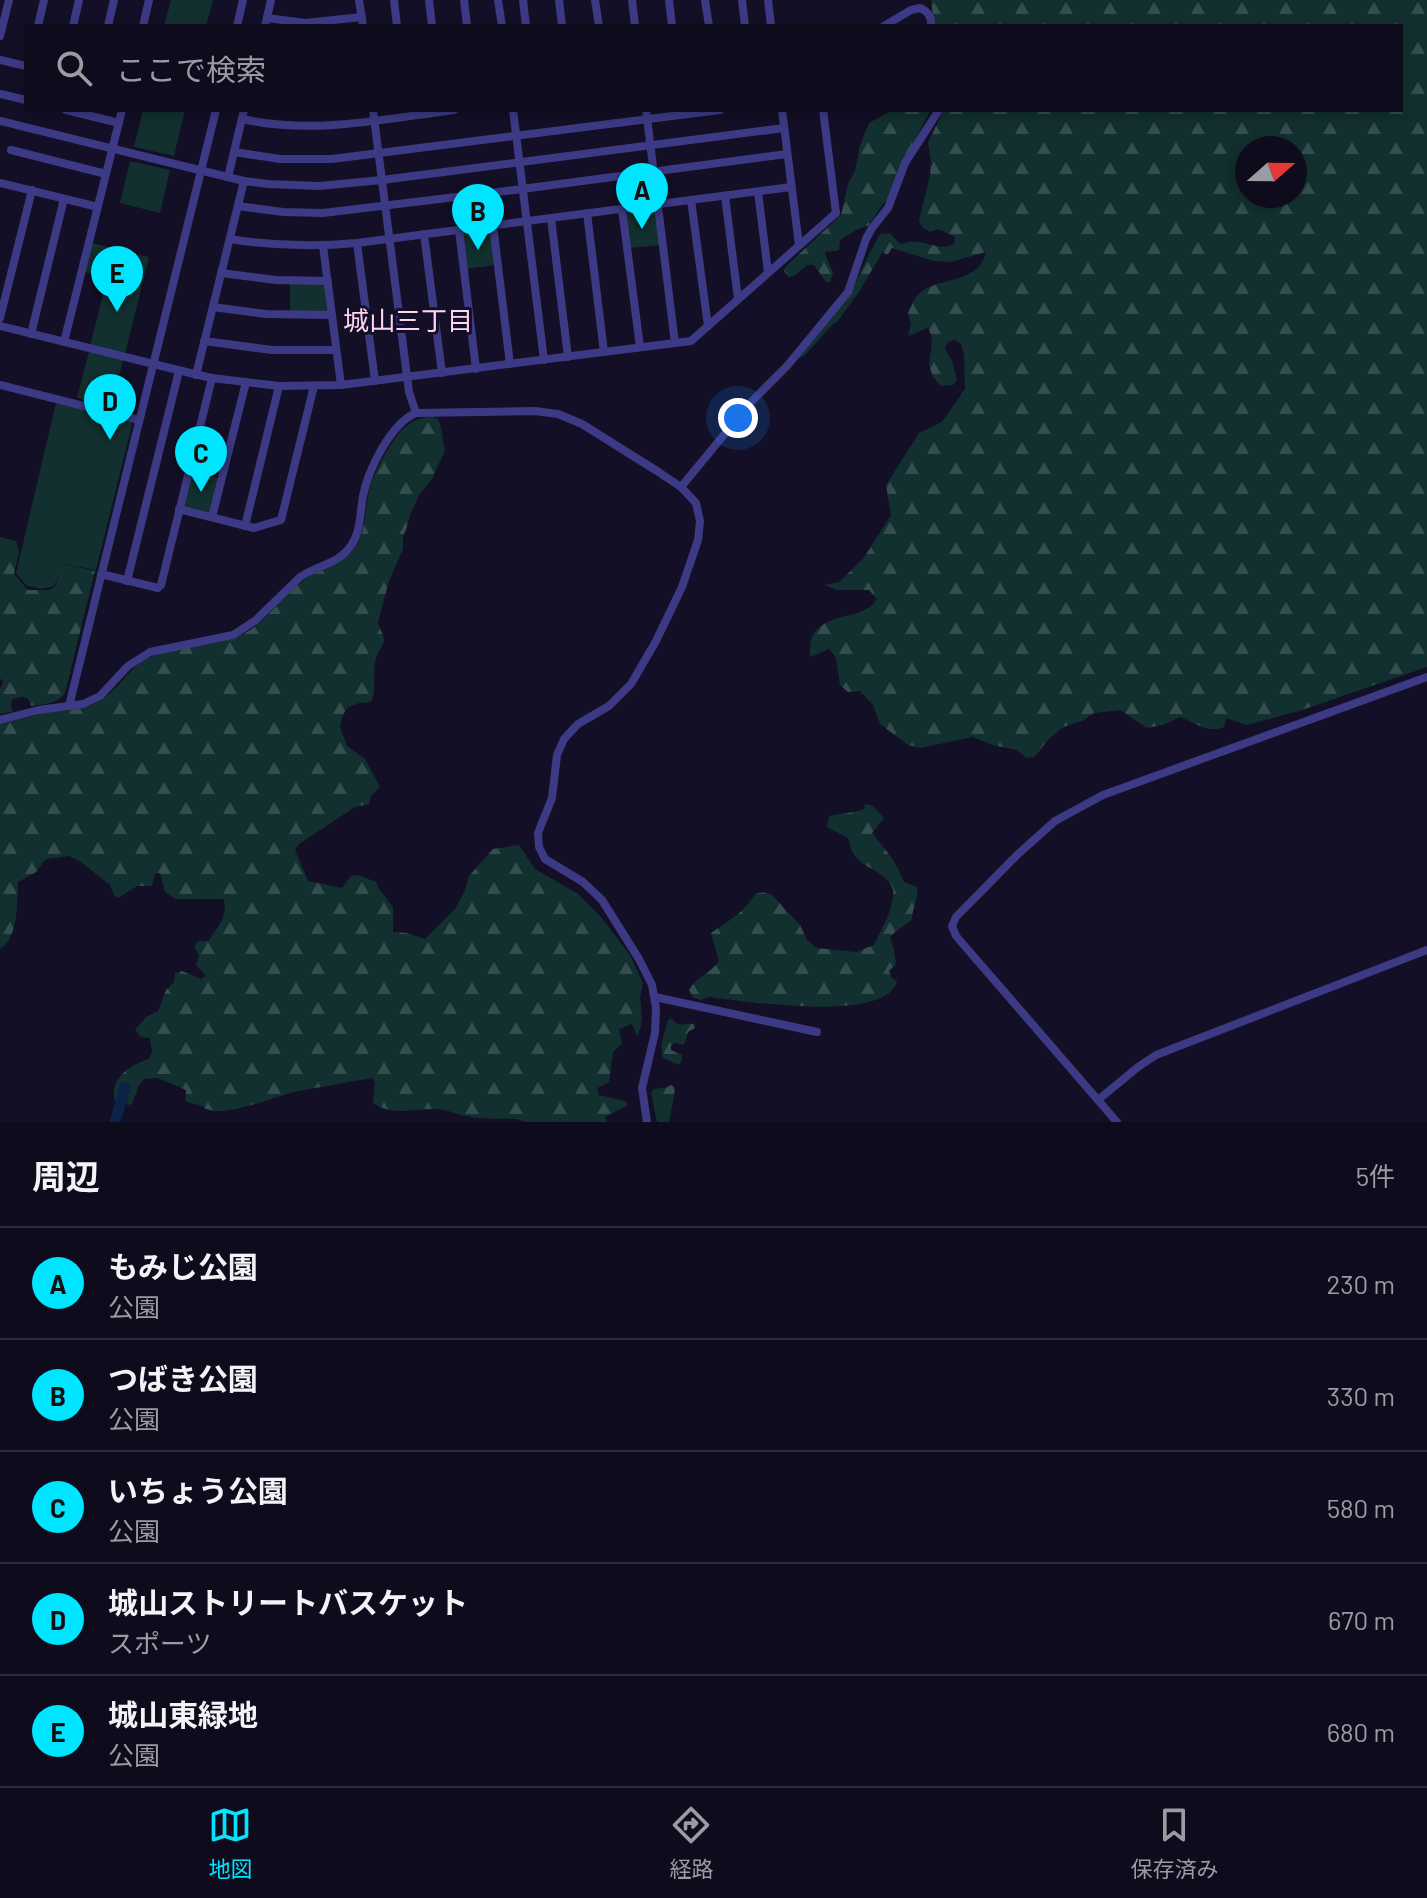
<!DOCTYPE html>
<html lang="ja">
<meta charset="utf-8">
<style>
:root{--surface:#0e0b1c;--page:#171425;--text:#f1f3f6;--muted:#9b9ba3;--line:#2e2b3b;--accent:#00e5ff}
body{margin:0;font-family:Barlow,"Noto Sans JP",sans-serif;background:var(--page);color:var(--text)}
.compass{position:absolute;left:1235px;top:136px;width:72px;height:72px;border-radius:50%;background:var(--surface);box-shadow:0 4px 12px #0003;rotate:70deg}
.you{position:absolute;left:738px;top:418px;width:28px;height:28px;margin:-20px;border:6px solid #fff;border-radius:50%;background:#1a73e8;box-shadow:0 0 0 12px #1a73e833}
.badge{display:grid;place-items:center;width:52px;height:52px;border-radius:50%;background:var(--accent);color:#111;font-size:26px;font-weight:700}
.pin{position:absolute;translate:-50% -66px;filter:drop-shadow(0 2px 4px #0008)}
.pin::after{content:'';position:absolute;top:42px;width:28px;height:24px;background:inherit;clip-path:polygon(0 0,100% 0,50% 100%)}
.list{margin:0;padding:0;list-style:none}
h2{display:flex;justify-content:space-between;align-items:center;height:104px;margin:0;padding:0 32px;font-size:34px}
h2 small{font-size:26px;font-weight:400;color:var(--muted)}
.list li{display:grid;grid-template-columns:52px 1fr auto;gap:24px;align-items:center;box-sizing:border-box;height:112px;padding:0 32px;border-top:2px solid var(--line)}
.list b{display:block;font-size:30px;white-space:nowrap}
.list p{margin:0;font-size:26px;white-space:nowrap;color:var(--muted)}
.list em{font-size:26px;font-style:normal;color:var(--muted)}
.icon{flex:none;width:44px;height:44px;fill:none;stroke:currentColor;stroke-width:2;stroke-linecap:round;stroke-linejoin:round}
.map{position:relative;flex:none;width:1427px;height:1122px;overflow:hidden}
.search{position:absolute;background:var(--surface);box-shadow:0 4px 12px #0003;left:24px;right:24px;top:24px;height:88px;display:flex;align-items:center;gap:20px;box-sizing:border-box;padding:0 28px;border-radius:0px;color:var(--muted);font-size:30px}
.sheet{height:664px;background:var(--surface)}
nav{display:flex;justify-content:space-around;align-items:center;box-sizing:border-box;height:112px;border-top:2px solid var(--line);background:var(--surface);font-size:22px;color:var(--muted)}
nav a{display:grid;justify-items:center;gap:4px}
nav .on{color:var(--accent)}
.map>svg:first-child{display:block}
</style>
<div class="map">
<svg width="1427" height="1122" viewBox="0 0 1427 1122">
<defs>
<pattern id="forest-firs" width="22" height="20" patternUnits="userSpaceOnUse" patternTransform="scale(2)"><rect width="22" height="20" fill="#12302f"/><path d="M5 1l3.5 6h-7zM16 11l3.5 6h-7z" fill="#344d4e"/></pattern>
</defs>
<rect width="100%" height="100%" fill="#130f26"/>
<!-- forest -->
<g fill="url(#forest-firs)" fill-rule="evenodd">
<path d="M931 0H1427V667L1302 710 1247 725 1226 718 1224 727C1207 734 1196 723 1180 717L1163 725 1147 728 1120 710 1094 713 1082 721 1063 727 1048 740 1034 757 1026 758 1017 750 992 745 973 737 920 748 908 745 880 724 873 705 860 691 848 692 840 685 836 658 829 649 810 657C810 651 810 642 812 637 825 610 863 622 877 599L869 590H836L825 585 839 582 863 559 891 515 886 485 919 433 942 422 965 389 964 354 961 344 954 340 948 342 945 349 952 361 957 380 953 385 941 386C917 362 940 351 928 328L908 336 911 324 908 313C912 305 915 296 922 291 943 277 979 283 986 252L951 262 934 261 892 248 888 254H885L883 251 859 292 837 322 832 325 804 356 798 358 851 293 868 256 880 234 890 233 896 240 901 244C924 236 936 253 954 244L955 237 938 229 930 232 922 227 919 220 930 176 931 161 928 142 944 110H1401V26H934ZM1247 148H1295V196H1247Z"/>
<path d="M893 110H931C915 137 902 170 888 199L882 205 869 225 856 230 840 240 839 250 829 252 827 250 825 254 833 273 830 282H826L814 265H807L794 276 788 277 784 271 785 267 841 215 848 184 855 171 860 146 869 123Z"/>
<path d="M432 416 438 419C443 429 442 440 445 450L432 479 419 495 410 515 406 530 403 536V549L389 581 378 622C379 629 384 634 384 640 383 646 378 651 376 658 372 672 377 689 371 702L359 703 347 708 342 717 340 727 347 746 365 759 380 787 371 796 369 804 355 807 299 844 295 850 308 881 342 888 351 876 358 875 376 882 379 889 393 907V932L407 933 425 939 455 909 465 890 469 876 493 849 519 845 535 869 578 894 601 917 630 955 643 983 640 997 642 1018 640 1030 637 1036 632 1024 619 1029 622 1044 613 1052 609 1082 597 1088 599 1095 625 1101 628 1105 605 1117 607 1122H525L517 1119C500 1118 483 1120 466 1116 455 1114 447 1109 435 1109 413 1108 394 1117 373 1103L375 1083 372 1078C347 1082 323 1087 298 1091 278 1095 226 1118 207 1109 205 1109 204 1107 202 1106 196 1103 191 1105 185 1100L186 1090 158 1078 144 1079 139 1085 132 1104 128 1105 125 1102 128 1098 126 1096 125 1088 121 1096 118 1095V1101H115C109 1078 130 1065 149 1059L152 1052 150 1038 141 1037 135 1030 146 1017 158 1011 166 990 174 982 175 973 182 971 201 979 206 976 196 965 199 955 194 946 198 941H208C217 928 230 914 223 899H176L165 892 160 873 155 874 152 886H137L118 898 114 895 110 885 81 862 69 856 47 859 43 862 36 872 18 882C17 902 19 937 0 949V724C14 721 27 717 41 714 64 709 86 712 105 697 122 685 130 666 150 657 178 645 211 648 239 636 265 625 280 597 303 581 320 568 340 566 354 549 366 533 365 510 369 491 372 475 395 432 409 424 415 419 424 418 432 416Z"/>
<path d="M0 537 16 541 19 552 14 574 28 590H49L55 587 63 564 95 571 65 693C58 704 43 704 31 706L28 698 22 697 12 699 11 705 13 711 0 714V689L3 683 2 678 0 681Z"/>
<path d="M865 804 873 806 884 818 872 833C885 849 897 862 904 882L917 887C919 898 912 908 912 920L896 931 890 938 894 950 896 964 889 971 892 978 897 981C887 1024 743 1001 709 997L700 1000 693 997 689 990C696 977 711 973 719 961L711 933C729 920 743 914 755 894L765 892 772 895 800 925 807 940 817 948 856 952 874 945C880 933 896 903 893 890 889 873 865 869 855 856 851 851 850 845 848 838L827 827 829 816C841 813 852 814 864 809Z"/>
<path d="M672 1019C678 1028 685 1023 694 1024L695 1028 688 1032 684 1045 674 1043 671 1046V1050L682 1055V1060L679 1065 663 1058 661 1046 668 1020Z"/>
<polygon points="670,1085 674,1086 675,1090 669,1122 657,1122 651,1093 654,1089 668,1087"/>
</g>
<!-- park -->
<g fill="#12302f">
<polygon points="171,0 213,0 206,26 164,26"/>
<polygon points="143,110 185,110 174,156 134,147"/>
<polygon points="130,161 170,170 160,213 120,203"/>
<polygon points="653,208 655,209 660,245 630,248 626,212"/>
<polygon points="490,229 495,265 466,269 462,233"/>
<polygon points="92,243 149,257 125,354 90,346 107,279 85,272"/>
<polygon points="290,284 325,284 328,312 290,313"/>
<polygon points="89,352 123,360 112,406 77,398"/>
<polygon points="56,403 131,421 132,425 96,570 64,564 54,586 42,589 27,586 16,573"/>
<polygon points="192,471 219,478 211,513 184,507"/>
</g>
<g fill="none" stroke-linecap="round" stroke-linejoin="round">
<!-- river -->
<polyline stroke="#0c2248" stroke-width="11" points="115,1122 125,1088"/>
<!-- minor -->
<g stroke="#3d3a85" stroke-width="8">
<polyline points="359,0 363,26"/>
<polyline points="394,0 397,26"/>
<polyline points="429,0 432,26"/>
<polyline points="464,0 467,26"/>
<polyline points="498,0 502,26"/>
<polyline points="523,0 526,26"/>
<polyline points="559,0 562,26"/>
<polyline points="595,0 599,26"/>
<polyline points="632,0 635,26"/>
<polyline points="669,0 672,26"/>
<polyline points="705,0 709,26"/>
<polyline points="742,0 745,26"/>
<polyline points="768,0 771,26"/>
<polyline points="267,18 305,23 362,17"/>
<polyline points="38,26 44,0"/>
<polyline points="73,26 79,0"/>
<polyline points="108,26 114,0"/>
<polyline points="143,26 149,0"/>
<polyline points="237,26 243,0"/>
<polyline points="265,26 271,0"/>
<path d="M884 26 911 10 920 8C928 11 932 18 931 26"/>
<polyline points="0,36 9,0"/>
<polyline points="0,60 26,66"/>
<polyline points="0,94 26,100"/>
<polyline points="66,110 119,123"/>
<polyline points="373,110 409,392 416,413"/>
<polyline points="513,110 544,360"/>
<polyline points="646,110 675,343"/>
<polyline points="782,110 799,245"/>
<path d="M242 119C313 135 383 119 454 110"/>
<polyline points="0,121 244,181 268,184 319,186 382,180 784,128"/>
<polyline points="11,150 106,174"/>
<polyline points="234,152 280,159 332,159 720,110"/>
<polyline points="228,177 244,110"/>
<polyline points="0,183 98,207"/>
<polyline points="758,192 768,272"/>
<polyline points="725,196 738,299"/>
<polyline points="691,200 708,326"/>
<polyline points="238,206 283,212 323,213 522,189 787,154"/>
<polyline points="622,209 640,347"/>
<polyline points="587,213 604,352"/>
<polyline points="551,218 568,357"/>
<polyline points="493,225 510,364"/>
<polyline points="459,230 476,369"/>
<polyline points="424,234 442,373"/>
<path d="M230 239C272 246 313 247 357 243L791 187"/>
<polyline points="357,243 375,381"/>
<polyline points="323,246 341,385"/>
<polyline points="221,273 276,280 328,281"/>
<polyline points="213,307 266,314 332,315"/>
<polyline points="0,318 32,190"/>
<polyline points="0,326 190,373 212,378 279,386 341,385 691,341 836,213 823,110"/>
<polyline points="31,334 64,199"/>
<polyline points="204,341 272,350 336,350"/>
<polyline points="64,342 122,110"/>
<polyline points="196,375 244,181"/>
<polyline points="0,385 139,420"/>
<polyline points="681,487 751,402 787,366 848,292 866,239 872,228 888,208 905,163 939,110"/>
<polyline points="179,509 254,528 281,520 314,386"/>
<polyline points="212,517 246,382"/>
<polyline points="245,526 279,386"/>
<polyline points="101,574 154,587 158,588 161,585 212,378"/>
<polyline points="127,581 179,371"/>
<polyline points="69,706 216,110"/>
<path d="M0 720 39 710 83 704 100 696 128 666 150 652 233 635 256 620 300 577C317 565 340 564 352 544 361 530 360 512 363 496 368 470 391 423 416 413L535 411 558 414 582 424 657 471 681 487 696 503 700 521 698 540 682 587 656 641 631 684 609 706 578 724 564 739 557 755 552 798 538 833 539 847 545 859 583 882 602 900 639 959 652 985 656 1008 655 1033 642 1088 647 1122"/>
<polyline points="655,997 817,1032"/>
<polyline points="1098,1100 1138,1067 1156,1055 1427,950"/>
<polyline points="1117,1122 956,936 952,926 956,917 1017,855 1055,821 1103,795 1427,677"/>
</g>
</g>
<g text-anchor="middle" stroke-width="6" stroke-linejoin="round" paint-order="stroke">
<!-- neighbourhood labels -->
<g font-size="26" fill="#ffd6f0" stroke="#130f26">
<text x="408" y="330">城山三丁目</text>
</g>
</g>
</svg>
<svg class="compass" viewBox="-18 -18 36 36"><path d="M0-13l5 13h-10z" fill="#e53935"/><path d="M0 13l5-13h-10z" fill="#9b9ba3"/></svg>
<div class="you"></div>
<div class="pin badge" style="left:642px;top:229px">A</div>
<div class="pin badge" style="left:478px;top:250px">B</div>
<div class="pin badge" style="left:201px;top:492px">C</div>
<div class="pin badge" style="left:110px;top:440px">D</div>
<div class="pin badge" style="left:117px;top:312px">E</div>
<div class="search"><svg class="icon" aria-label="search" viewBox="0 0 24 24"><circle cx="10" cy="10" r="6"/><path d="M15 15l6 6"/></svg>ここで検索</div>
</div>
<section class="sheet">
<h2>周辺<small>5件</small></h2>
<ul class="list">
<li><span class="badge">A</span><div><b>もみじ公園</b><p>公園</p></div><em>230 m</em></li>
<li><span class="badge">B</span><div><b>つばき公園</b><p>公園</p></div><em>330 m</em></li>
<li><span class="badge">C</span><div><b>いちょう公園</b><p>公園</p></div><em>580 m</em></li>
<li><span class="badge">D</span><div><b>城山ストリートバスケット</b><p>スポーツ</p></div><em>670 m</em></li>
<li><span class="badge">E</span><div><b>城山東緑地</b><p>公園</p></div><em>680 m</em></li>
</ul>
</section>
<nav>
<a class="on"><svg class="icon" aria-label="map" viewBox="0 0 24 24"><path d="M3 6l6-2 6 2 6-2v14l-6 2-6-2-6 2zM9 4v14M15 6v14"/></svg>地図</a>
<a><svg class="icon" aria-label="directions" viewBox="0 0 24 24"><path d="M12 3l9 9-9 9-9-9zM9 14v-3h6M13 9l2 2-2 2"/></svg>経路</a>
<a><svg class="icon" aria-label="saved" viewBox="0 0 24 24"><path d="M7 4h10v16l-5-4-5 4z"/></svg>保存済み</a>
</nav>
